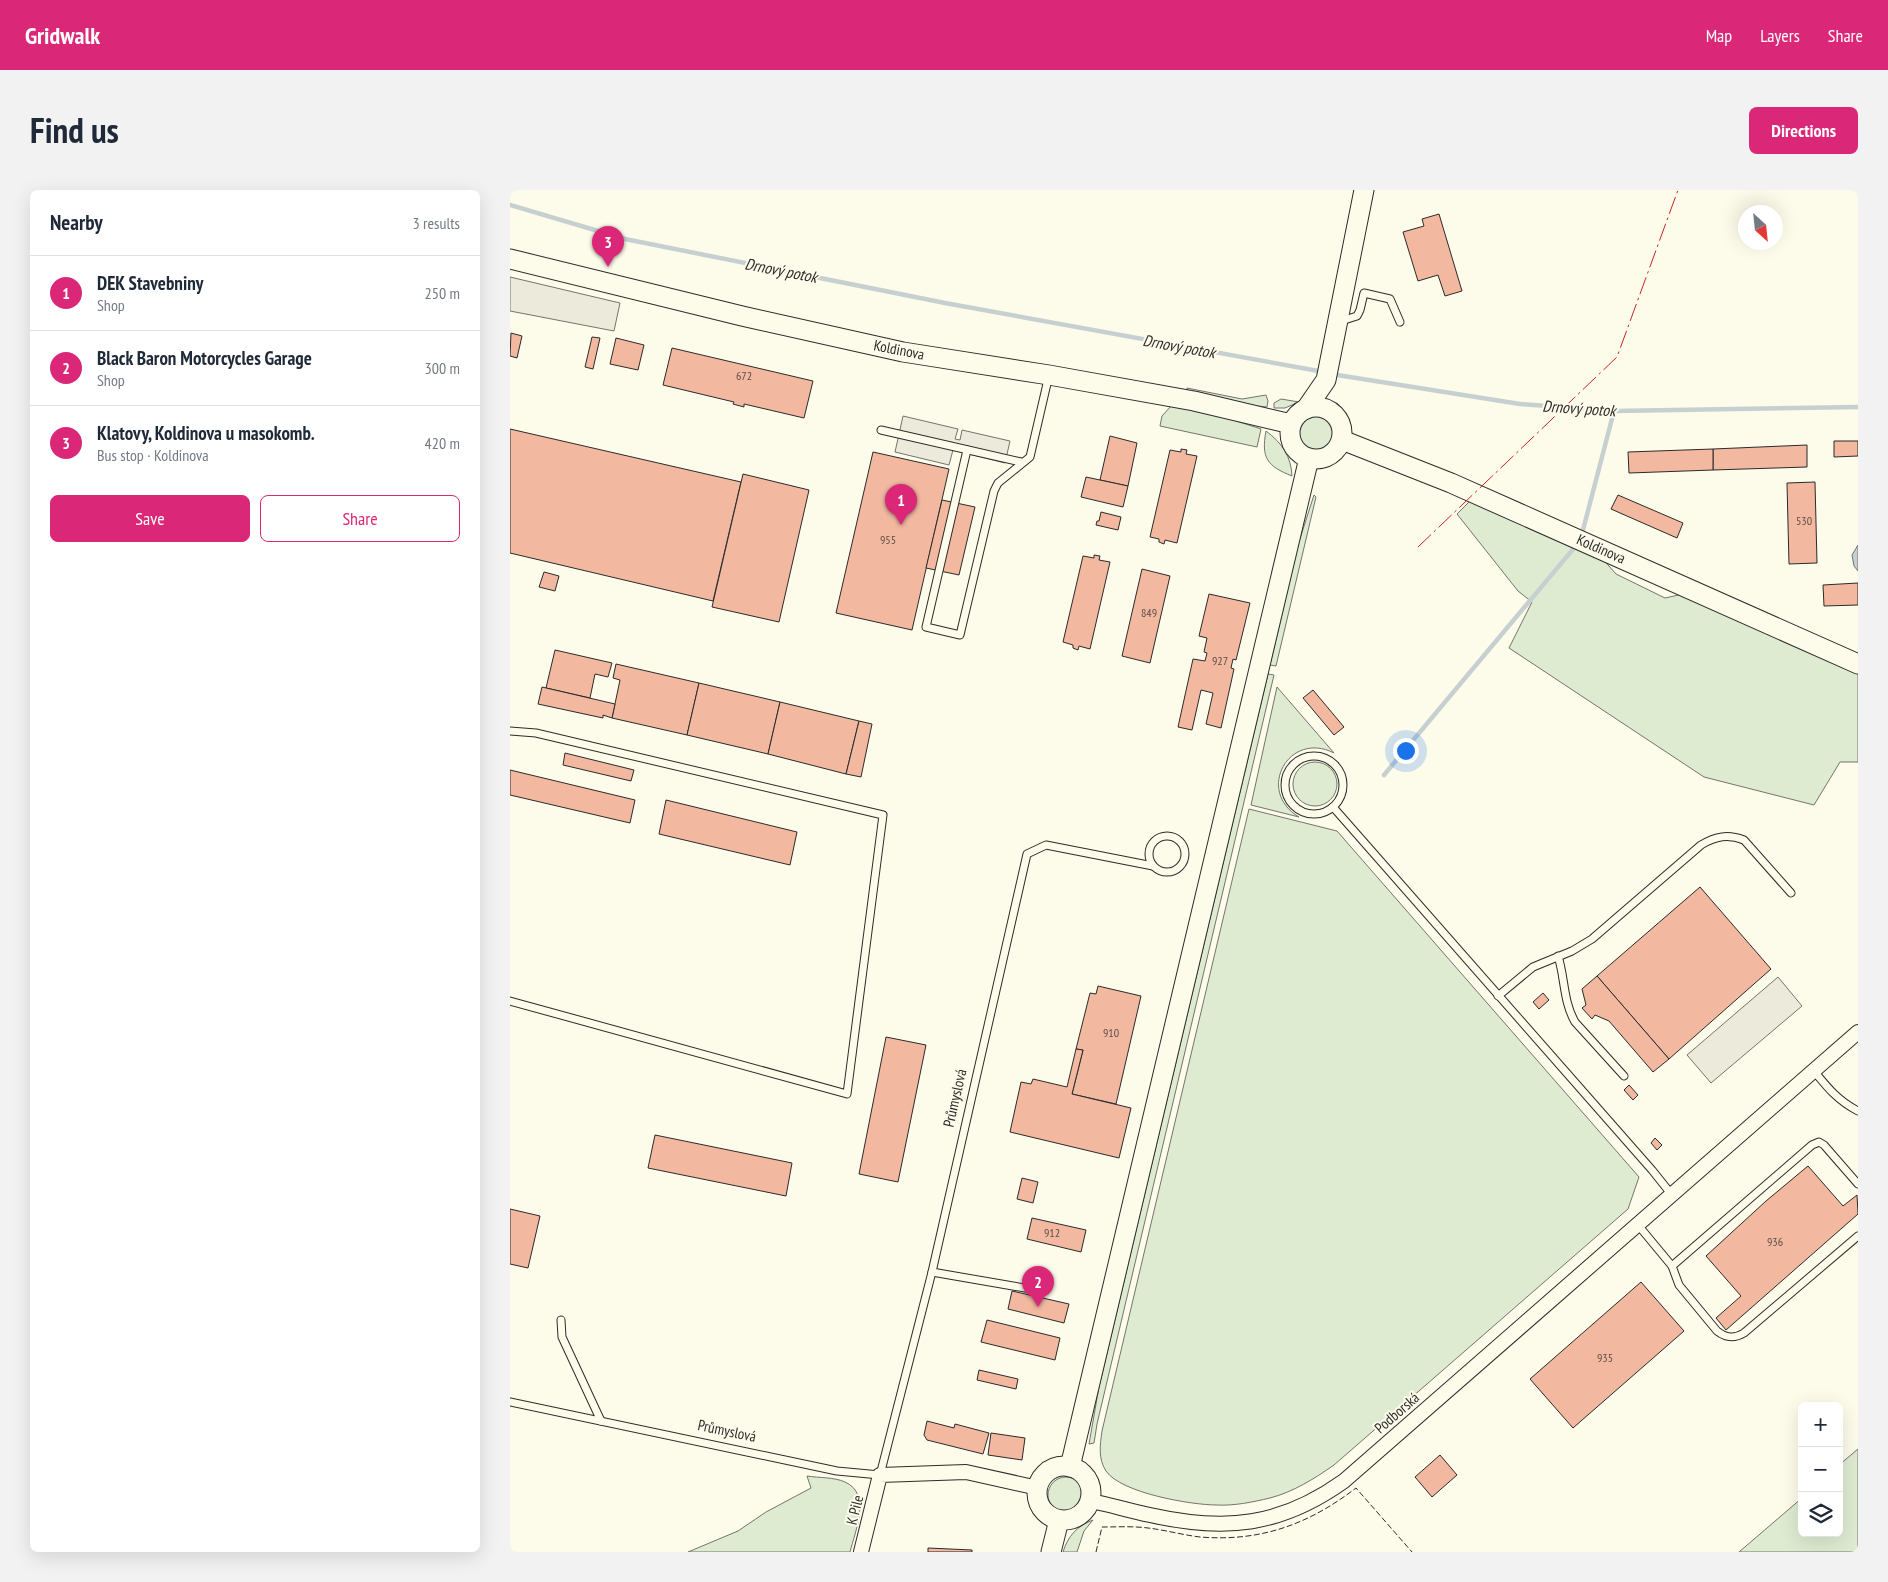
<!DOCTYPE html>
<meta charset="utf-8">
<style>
:root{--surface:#fff;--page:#f2f2f3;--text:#1f2937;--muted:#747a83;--line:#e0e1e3;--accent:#db2777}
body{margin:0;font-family:"PT Sans Narrow",sans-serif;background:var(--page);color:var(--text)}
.controls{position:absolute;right:15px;bottom:15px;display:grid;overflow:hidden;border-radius:8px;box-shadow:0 5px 20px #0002}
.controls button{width:45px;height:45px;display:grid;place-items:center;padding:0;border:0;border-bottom:1px solid var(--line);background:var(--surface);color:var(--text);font:25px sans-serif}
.compass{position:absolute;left:1228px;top:15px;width:45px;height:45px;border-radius:50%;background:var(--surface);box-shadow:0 5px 20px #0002;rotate:153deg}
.you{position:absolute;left:895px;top:560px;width:18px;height:18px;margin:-12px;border:4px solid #fff;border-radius:50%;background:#1a73e8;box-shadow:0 0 0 8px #1a73e833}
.badge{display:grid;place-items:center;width:32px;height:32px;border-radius:50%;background:var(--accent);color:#fff;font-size:16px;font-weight:700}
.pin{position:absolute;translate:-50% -41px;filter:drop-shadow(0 1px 2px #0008)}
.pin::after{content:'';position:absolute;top:26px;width:18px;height:15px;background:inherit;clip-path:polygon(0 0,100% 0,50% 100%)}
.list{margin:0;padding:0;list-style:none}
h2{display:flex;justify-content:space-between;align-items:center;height:65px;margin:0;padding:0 20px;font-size:21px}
h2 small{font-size:16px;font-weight:400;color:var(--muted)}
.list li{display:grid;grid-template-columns:32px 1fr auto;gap:15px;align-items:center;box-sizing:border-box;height:75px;padding:0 20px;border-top:1px solid var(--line)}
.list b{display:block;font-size:19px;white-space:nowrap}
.list p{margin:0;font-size:16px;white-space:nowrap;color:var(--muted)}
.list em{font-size:16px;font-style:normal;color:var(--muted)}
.actions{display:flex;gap:10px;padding:15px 20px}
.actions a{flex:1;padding:11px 0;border:1px solid var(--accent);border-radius:8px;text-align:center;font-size:18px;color:var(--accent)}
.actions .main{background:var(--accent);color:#fff}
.icon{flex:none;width:28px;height:28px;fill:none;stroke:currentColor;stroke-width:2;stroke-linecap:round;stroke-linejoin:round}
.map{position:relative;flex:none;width:1348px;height:1362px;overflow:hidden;border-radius:8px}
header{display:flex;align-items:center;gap:30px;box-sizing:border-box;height:70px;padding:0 25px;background:var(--accent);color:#fff}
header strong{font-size:24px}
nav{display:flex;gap:28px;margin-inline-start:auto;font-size:18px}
.intro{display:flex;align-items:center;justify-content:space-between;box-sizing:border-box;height:120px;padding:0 30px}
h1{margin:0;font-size:35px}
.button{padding:12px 22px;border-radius:8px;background:var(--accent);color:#fff;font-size:18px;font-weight:700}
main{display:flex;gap:30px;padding:0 30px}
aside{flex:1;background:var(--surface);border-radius:8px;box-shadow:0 5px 20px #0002}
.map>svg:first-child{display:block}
</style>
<header>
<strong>Gridwalk</strong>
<nav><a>Map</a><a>Layers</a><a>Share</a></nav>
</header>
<div class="intro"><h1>Find us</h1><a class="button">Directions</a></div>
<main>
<aside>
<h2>Nearby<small>3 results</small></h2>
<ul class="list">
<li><span class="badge">1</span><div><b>DEK Stavebniny</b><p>Shop</p></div><em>250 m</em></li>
<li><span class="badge">2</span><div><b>Black Baron Motorcycles Garage</b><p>Shop</p></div><em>300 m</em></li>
<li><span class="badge">3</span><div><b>Klatovy, Koldinova u masokomb.</b><p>Bus stop · Koldinova</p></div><em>420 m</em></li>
</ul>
<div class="actions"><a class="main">Save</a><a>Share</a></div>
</aside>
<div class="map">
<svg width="1348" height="1362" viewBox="0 0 1348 1362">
<rect width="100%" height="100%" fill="#fdfbea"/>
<!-- green -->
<g fill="#deebd1" stroke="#74746e">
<polygon points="677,198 732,209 756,205 758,211 757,217 747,216 677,200"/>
<polygon points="771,209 789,212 775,218 764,218 764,213"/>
<polygon points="662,215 708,225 751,239 747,257 650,236 652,226"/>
<circle cx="806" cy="244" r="18"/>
<path d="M756 241C772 253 781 266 782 286 757 276 751 268 756 241Z"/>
<polygon points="804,305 806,307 766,476 760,475 788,355"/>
<polygon points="962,309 1091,367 1106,384 1155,408 1173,404 1348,483 1348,572 1330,572 1304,615 1194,587 999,458 1022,412 1008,401 947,324"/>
<polygon points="758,484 764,485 587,1234 584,1253 579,1254 589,1197"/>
<path d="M767 497 824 563C779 540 745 601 789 627L741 615Z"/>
<circle cx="805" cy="594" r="22"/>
<path d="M739 619 827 641 1129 987 1118 1019 824 1275C804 1289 783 1302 760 1308 743 1312 724 1316 707 1315 681 1315 611 1303 596 1281 588 1269 590 1255 592 1241Z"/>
<polygon points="1348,1259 1348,1362 1229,1362 1292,1308 1292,1343 1329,1343 1329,1275"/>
<path d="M297 1286C309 1288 324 1287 335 1292 362 1304 345 1341 340 1362H178L228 1341 256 1322 301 1298Z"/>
<circle cx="556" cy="1305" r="18"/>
<path d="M583 1330 574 1341 567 1362H553C558 1346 567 1336 583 1330Z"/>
</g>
<!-- parking -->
<g fill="#eceadb" stroke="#74746e">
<polygon points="0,87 110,113 104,141 0,121"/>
<polygon points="393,226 448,239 445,249 450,250 452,240 500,251 495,273 443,260 439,275 385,262"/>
<polygon points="1268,787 1292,816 1201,893 1177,865"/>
</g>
<!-- water -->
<polygon fill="#c7d0d0" stroke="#74746e" points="1348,355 1348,381 1344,376 1342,365"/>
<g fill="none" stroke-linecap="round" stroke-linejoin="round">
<!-- stream -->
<g stroke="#c7d0d0" stroke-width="4.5">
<polyline points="0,15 115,49 435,113 814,182"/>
<polyline points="821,184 1010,214 1104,221 1348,217"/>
<polyline points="1073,340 1104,221"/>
<polyline points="874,585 1064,358"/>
</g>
</g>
<!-- building -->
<g fill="#f2b8a0" stroke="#2b2b2b">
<polygon points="929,24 952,101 935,106 928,85 908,91 893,42 914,36 912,29"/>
<polygon points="1,143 12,146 7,168 0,166"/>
<polygon points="82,147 90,148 83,179 75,177"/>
<polygon points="106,148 134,155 128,180 100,174"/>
<polygon points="162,158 303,191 294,228 234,214 234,217 223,214 224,212 153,195"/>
<polygon points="0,239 231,292 203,411 0,363"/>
<polygon points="600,246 627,253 618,296 590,290"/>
<polygon points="1324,251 1348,251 1348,266 1324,267"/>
<polygon points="1297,255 1297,277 1203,280 1203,259"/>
<polygon points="671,259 677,260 676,264 687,266 667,353 655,350 654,354 649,352 649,349 640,347 660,260 671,262"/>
<polygon points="1203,259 1203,280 1119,283 1118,262"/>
<polygon points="363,262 439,279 402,440 326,423"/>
<polygon points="233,284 299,300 269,432 202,417"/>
<polygon points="576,287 618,296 613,317 571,307"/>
<polygon points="1305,292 1307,373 1279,374 1277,293"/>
<polygon points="1108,305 1173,333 1167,348 1101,319"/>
<polygon points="432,310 465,317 449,385 416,378"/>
<polygon points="591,322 611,327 608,340 586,335 587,331 589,331"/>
<polygon points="584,365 590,366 589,370 600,372 580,459 569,456 568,460 563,458 563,455 553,452 573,366 584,368"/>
<polygon points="632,379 660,386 640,473 612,466"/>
<polygon points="34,382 49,386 45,401 29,397"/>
<polygon points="1348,393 1348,415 1314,416 1313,395"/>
<polygon points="699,404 740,413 726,470 723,469 721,478 724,479 711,538 696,534 703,503 691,500 682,540 668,537 683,469 695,471 697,463 694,462 697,448 689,446"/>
<polygon points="45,460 102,473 98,487 85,484 80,508 36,498"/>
<polygon points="106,474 189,493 177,545 102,528 110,490 103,488"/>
<polygon points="189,493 270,512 258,564 177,545"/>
<polygon points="32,497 105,514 102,528 93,525 93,528 28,514"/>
<polygon points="803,500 834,537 824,545 793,508"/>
<polygon points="270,512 349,531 336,584 258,564"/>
<polygon points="349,531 362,534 351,587 336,584"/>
<polygon points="55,563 124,580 121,591 53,575"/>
<polygon points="0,580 125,610 120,633 0,605"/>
<polygon points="156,610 287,642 280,675 149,644"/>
<polygon points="1190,697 1261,779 1159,869 1087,786"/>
<polygon points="1087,786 1159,869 1143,882 1099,831 1085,825 1082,829 1072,818 1076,815 1072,799"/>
<polygon points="588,796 631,806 606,914 562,904 573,860 566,859 580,803 586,804"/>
<polygon points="1033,803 1039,810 1029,819 1023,812"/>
<polygon points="376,847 416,855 388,992 349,984"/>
<polygon points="566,859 573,860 562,904 621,918 609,968 500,942 511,892 521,894 523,889 557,897"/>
<polygon points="1119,895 1128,905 1123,910 1114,900"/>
<polygon points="145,945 282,973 276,1006 138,978"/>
<polygon points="1145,948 1152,955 1147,960 1141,953"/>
<polygon points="1298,976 1333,1016 1347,1005 1348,1024 1216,1140 1206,1128 1231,1106 1196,1066 1256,1011"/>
<polygon points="512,988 528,992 523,1013 507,1009"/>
<polygon points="0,1019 30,1026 18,1078 0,1074"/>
<polygon points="522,1028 576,1040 571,1062 517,1049"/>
<polygon points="1131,1092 1174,1141 1063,1238 1020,1189"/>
<polygon points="502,1101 559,1114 554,1133 498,1119"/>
<polygon points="477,1130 550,1148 545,1170 471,1152"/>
<polygon points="469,1180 508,1189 506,1199 467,1190"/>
<polygon points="417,1231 444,1238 445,1234 479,1243 473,1264 417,1250 414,1245"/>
<polygon points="481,1243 515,1248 512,1270 478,1265"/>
<polygon points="930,1265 947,1285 922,1307 905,1287"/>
<polygon points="418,1358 462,1360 462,1362 418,1362"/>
</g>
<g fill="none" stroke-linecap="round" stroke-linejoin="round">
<!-- lane casing -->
<g stroke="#2b2b2b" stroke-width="9">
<g id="lane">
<polyline points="831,131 847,126 850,120 854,103 880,109 890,132"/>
<polyline points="371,240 511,272"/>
<polyline points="457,260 416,437 450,445 484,301 488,293 520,267 539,185"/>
<polyline points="0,541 26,543 373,625 337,904 0,811"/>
<circle cx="804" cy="595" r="29"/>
<polyline points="823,617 1142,980 1162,1005"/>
<circle cx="657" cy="664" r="18"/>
<path d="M1048 766C1055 788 1053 811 1065 832L1114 886"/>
<path d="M988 806 1023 777 1062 761 1082 749 1191 655C1206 646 1218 644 1234 650L1281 703"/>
<path d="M1304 881C1317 897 1328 911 1348 921"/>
<path d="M1128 1035 1162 1076 1169 1095 1207 1141C1216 1148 1224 1149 1234 1143L1348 1046"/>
<polyline points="1162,1076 1302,955 1309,952 1314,955 1348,994"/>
<polyline points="422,1082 532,1101"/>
<polyline points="51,1130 52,1147 91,1231"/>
<polyline points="0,1212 327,1281 370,1285 422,1082 517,664 536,655 643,676"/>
</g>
</g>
<!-- street casing -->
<g stroke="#2b2b2b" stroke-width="16">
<g id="street">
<path d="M581 1311C601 1315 620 1321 640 1325 716 1342 771 1336 834 1291L1348 842"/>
<polyline points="351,1362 370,1285 456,1282 528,1298"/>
</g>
</g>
<!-- secondary casing -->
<g stroke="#2b2b2b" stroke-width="21">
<g id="secondary">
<polyline points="0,69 232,126 393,162 539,185 684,211 781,234"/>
<circle cx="806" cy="243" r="26"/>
<polyline points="796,219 816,190 854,0"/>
<polyline points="832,250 941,293 1348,474"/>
<circle cx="554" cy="1303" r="27"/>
<polyline points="560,1277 799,268"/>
<polyline points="541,1362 549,1330"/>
</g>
</g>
<!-- lane -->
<use href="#lane" stroke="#fdfbea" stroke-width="7"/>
<!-- street -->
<use href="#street" stroke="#fdfbea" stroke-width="14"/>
<!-- secondary -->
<use href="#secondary" stroke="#fdfbea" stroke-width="19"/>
<!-- fence -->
<path stroke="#2b2b2b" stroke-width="1" stroke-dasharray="6 2.5" stroke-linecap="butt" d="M586 1362 592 1337C607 1337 623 1336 638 1338 655 1340 673 1345 690 1347 751 1352 799 1334 846 1298L902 1362"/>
<!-- power -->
<polyline stroke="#c62828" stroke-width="1" stroke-dasharray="18 4 2.5 4" stroke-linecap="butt" points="908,357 1107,167 1168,0"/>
</g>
<g text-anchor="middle" stroke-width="4" stroke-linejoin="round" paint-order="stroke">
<!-- number labels -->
<g font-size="12" fill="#5d4e48">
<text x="234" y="190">672</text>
<text x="1294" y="335">530</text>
<text x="378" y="354">955</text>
<text x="639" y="427">849</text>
<text x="710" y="475">927</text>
<text x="601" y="847">910</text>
<text x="542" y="1047">912</text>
<text x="1265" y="1056">936</text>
<text x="1095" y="1172">935</text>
</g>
<!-- street labels -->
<g font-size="15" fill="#2b2b2b" stroke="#fdfbea">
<text transform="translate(389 160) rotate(11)" y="5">Koldinova</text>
<text transform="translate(1091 359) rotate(24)" y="5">Koldinova</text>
<text transform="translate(445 908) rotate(-77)" y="5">Průmyslová</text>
<text transform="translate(887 1223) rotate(-41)" y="5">Podborská</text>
<text transform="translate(217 1241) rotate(12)" y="5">Průmyslová</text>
<text transform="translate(345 1320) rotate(-76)" y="5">K Pile</text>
</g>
<!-- water labels -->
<g font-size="16" font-style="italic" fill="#2b2b2b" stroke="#fdfbea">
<text transform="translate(271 80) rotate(11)" y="6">Drnový potok</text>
<text transform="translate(669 156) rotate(10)" y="6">Drnový potok</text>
<text transform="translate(1069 218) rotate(4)" y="6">Drnový potok</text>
</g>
</g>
</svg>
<div class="controls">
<button>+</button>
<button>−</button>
<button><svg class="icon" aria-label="layers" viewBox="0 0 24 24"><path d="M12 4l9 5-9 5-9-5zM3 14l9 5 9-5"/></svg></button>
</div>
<svg class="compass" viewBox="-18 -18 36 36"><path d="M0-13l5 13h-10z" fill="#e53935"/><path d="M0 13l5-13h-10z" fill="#747a83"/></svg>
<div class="you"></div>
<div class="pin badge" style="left:391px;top:335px">1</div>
<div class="pin badge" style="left:528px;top:1117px">2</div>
<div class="pin badge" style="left:98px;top:77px">3</div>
</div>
</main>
